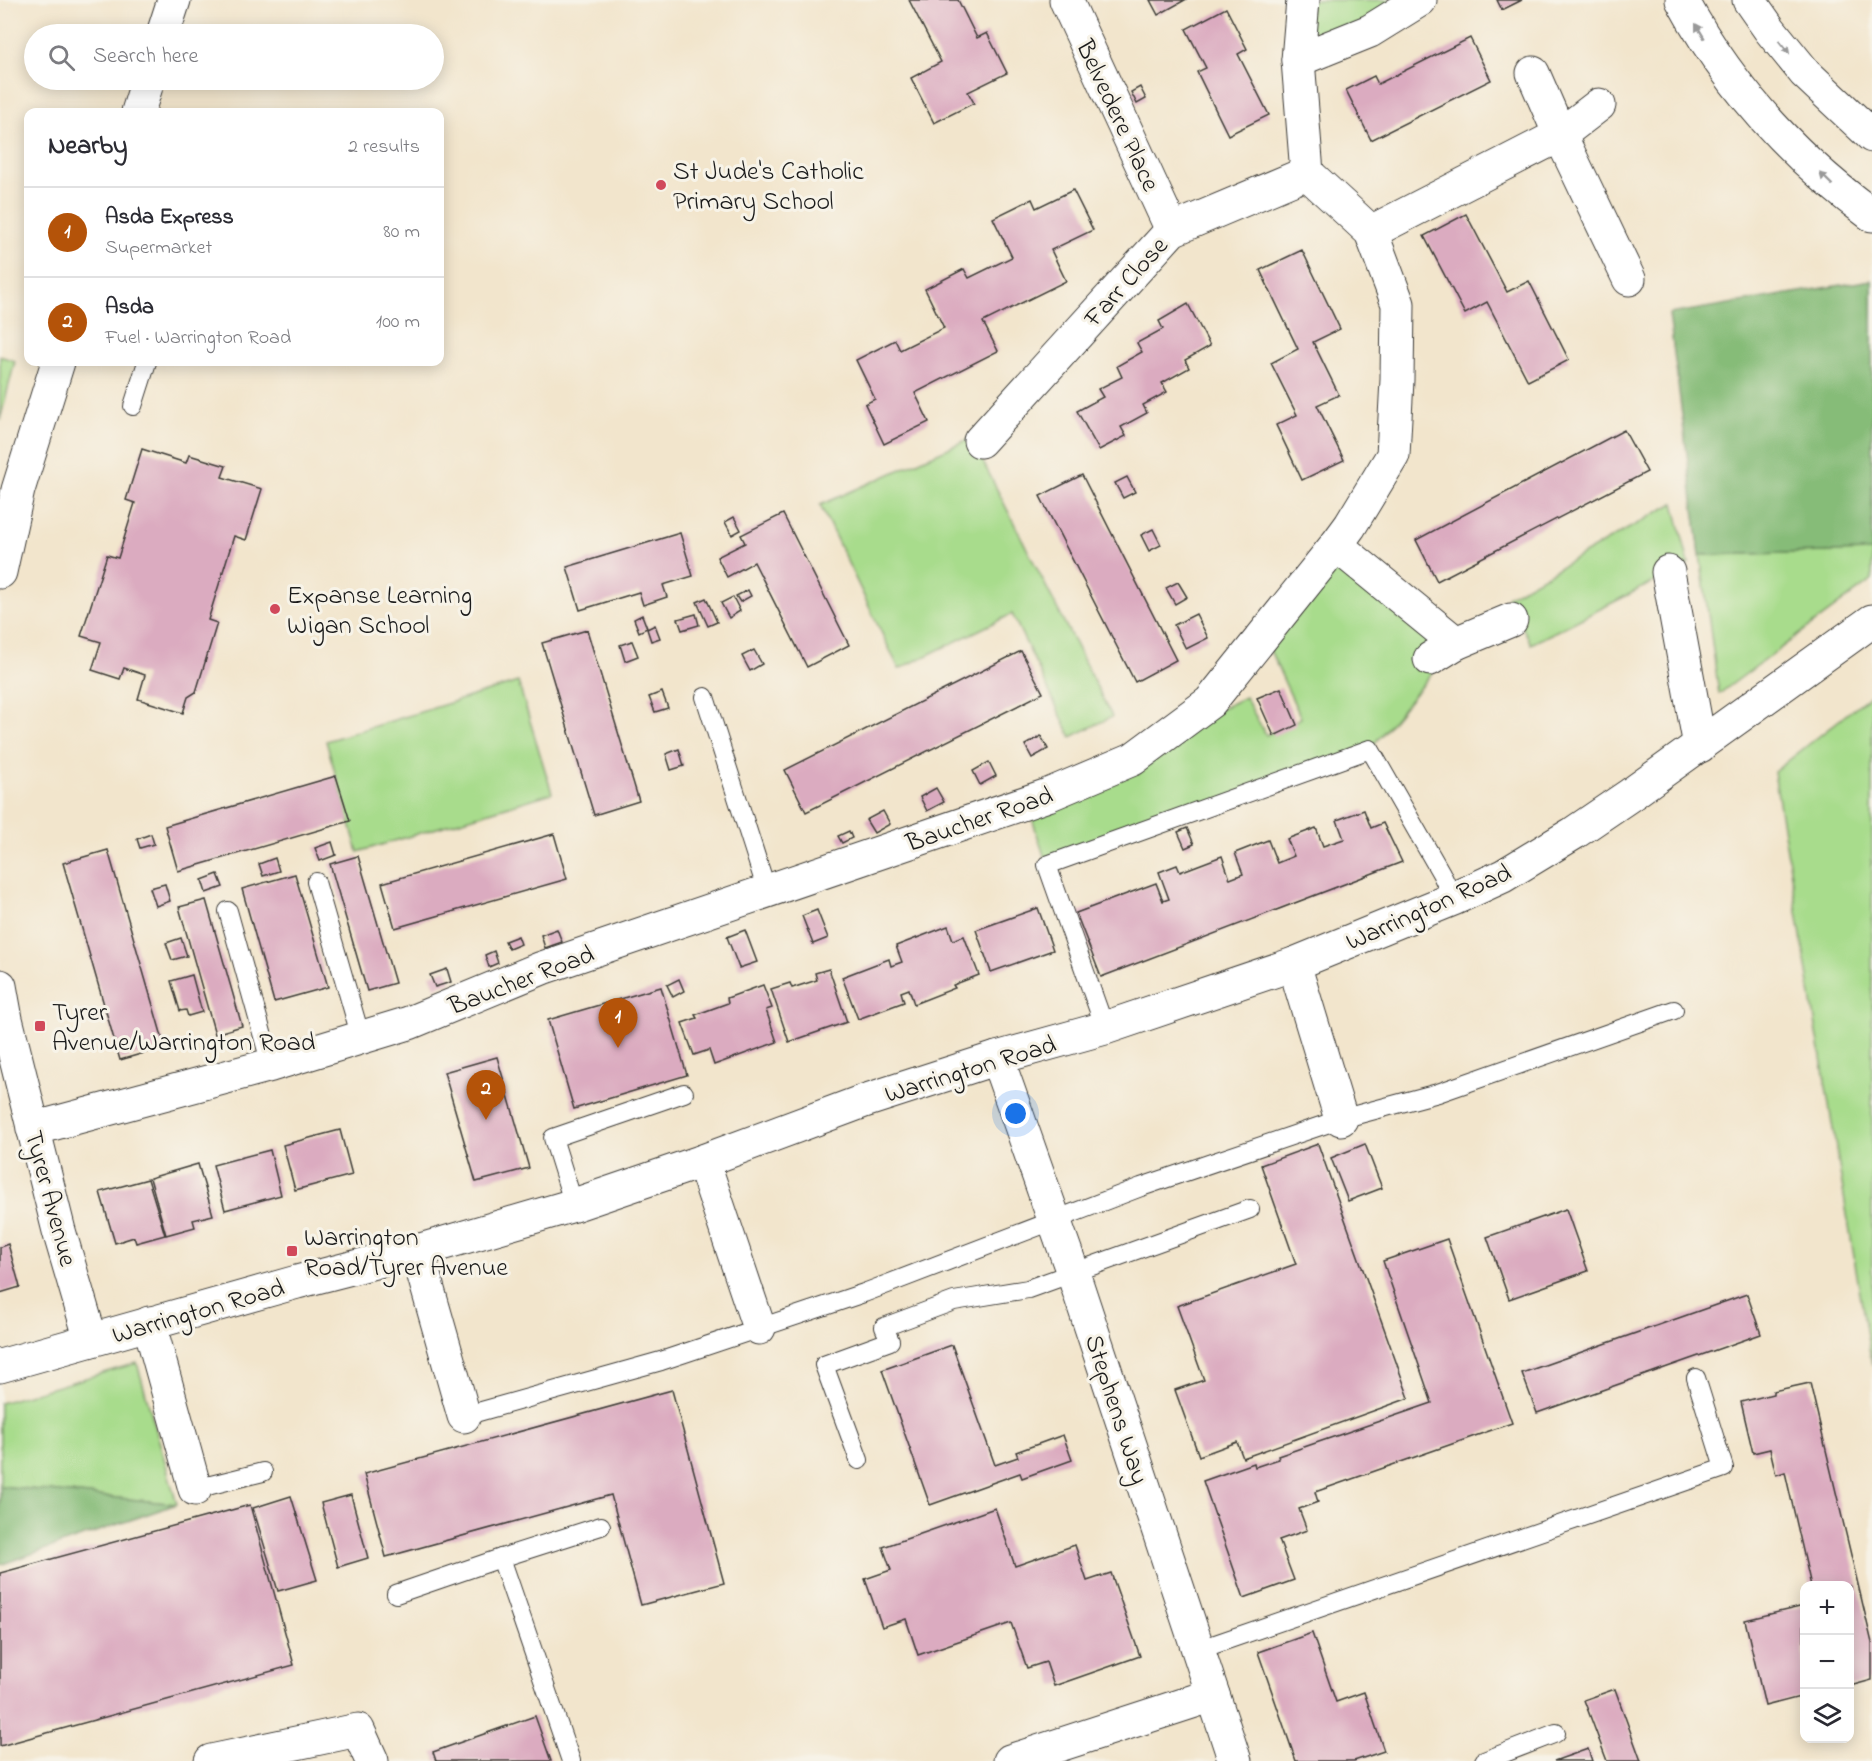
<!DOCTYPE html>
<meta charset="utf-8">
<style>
:root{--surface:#fff;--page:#f2f2f3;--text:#2b2b33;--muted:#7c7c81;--line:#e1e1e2;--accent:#b45309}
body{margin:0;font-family:"Indie Flower",sans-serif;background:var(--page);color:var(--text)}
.controls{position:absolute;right:18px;bottom:18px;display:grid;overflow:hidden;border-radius:12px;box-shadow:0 3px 15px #0003}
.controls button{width:54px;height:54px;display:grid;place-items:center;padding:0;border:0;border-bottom:2px solid var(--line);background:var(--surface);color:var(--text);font:30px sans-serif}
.you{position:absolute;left:1016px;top:1114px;width:21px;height:21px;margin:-15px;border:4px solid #fff;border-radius:50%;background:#1a73e8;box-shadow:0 0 0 9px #1a73e833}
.badge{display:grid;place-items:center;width:39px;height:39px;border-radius:50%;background:var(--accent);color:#fff;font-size:20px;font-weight:700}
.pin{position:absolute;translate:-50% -50px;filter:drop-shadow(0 2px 3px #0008)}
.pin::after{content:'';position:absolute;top:32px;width:21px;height:18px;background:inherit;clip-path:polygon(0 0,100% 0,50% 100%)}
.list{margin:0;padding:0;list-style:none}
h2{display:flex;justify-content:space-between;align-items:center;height:78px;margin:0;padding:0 24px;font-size:26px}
h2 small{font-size:20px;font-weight:400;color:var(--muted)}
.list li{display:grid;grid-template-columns:39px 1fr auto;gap:18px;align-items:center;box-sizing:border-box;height:90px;padding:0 24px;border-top:2px solid var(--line)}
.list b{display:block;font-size:22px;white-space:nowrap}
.list p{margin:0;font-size:20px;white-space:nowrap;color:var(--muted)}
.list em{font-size:20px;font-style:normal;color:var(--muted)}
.icon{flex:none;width:33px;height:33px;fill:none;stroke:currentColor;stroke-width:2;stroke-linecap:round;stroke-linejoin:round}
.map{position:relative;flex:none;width:1872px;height:1761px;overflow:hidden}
.search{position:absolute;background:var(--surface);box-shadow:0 3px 15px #0003;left:24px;top:24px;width:420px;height:66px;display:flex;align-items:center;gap:15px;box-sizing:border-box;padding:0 21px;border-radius:33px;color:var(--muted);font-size:22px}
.panel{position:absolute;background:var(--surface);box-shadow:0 3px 15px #0003;left:24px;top:108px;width:420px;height:258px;border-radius:12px}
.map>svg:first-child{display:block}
</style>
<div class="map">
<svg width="1872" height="1761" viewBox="0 0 1872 1761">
<rect width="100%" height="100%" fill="#f7f3e8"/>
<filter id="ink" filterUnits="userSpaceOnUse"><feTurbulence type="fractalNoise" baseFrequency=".0167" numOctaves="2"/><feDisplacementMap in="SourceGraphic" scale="12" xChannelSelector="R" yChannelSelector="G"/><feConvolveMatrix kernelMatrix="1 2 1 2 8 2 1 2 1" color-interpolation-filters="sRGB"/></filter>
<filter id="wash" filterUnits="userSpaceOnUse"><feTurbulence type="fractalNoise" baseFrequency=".008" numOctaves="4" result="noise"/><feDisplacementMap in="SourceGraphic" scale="24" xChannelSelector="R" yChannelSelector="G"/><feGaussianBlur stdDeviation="1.35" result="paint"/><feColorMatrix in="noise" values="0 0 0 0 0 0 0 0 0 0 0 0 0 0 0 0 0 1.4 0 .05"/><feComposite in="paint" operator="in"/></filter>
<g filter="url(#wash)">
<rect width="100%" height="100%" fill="#f2e5cc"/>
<!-- green -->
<g fill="#a8dc8c" stroke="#627c54" stroke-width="1.5">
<polygon points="1303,0 1417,0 1298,60"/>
<polygon points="0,356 15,361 0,420"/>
<polygon points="971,438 1112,717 1071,737 1012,614 899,669 820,505"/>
<polygon points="1674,503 1689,564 1531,644 1507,597"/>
<polygon points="1336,545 1456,643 1370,749 1047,865 1027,803 1245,697 1266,735 1301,718 1263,635"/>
<polygon points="1872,551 1872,580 1719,694 1700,555"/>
<polygon points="518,682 552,793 358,852 326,741"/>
<polygon points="1872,694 1872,1366 1774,772"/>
<polygon points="137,1363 177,1504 0,1486 0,1403"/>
</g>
<!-- forest -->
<g fill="#86bc78" stroke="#516c4a" stroke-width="1.5">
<polygon points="1872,280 1872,551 1700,555 1669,314"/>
<polygon points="0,1486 177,1504 0,1565"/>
</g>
<g id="blocks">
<!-- building -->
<g fill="#dbabc0">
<polygon points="909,0 958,0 977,38 987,33 1007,73 968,92 974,103 934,123 911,78 941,62"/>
<polygon points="1150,0 1185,0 1158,15"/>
<polygon points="1497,0 1522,0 1502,10"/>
<polygon points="1226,8 1247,49 1238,54 1269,115 1228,135 1197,72 1206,68 1186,29"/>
<polygon points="1470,38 1491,80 1371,140 1346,90 1374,76 1378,84"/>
<polygon points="1140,87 1146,99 1137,104 1131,92"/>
<polygon points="1073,190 1093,230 1051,250 1066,281 983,322 998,351 915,393 929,422 884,444 865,404 875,399 856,360 895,340 900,350 944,328 925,289 964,269 969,278 1012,257 993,218 1032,199 1036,208"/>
<polygon points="1466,214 1507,292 1529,281 1569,360 1528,381 1487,302 1465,314 1424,236"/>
<polygon points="1302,250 1340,329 1313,342 1339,395 1317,405 1344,460 1302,480 1276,425 1297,415 1271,363 1298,349 1260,270"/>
<polygon points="1188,304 1210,346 1185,360 1189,368 1162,383 1167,392 1143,405 1147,413 1121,427 1126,436 1099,450 1077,411 1103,397 1098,389 1122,377 1117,366 1142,352 1137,343 1163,329 1159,321"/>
<polygon points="1624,430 1647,472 1437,581 1416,540"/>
<polygon points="142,449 186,463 189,455 226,466 222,477 262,489 246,540 234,536 208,620 217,623 196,692 188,697 183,713 138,699 145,675 124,668 120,679 92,670 101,642 81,636 107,555 118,558 135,503 126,500"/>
<polygon points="1082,475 1176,660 1135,682 1040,496"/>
<polygon points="1127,477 1135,492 1123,498 1115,483"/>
<polygon points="783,514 849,645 807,667 754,562 727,577 717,557 745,543 741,535"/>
<polygon points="734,517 741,530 732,535 725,522"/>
<polygon points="1153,529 1161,545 1149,551 1141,535"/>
<polygon points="680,533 693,576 663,585 667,597 643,605 639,592 580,610 567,567"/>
<polygon points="1178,582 1187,597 1175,604 1166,588"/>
<polygon points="748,590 751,596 740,602 736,596"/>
<polygon points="733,597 740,611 729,618 721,603"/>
<polygon points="706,598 717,622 708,626 697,602"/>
<polygon points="696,614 699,625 682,630 678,619"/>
<polygon points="1196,614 1208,638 1186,649 1174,625"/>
<polygon points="642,615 647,628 639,632 634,619"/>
<polygon points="655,625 660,638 651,641 647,629"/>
<polygon points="587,630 639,801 594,815 542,643"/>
<polygon points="632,641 638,656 625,661 620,645"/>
<polygon points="754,650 762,664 750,671 742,656"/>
<polygon points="1021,651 1043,693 806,812 785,770"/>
<polygon points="1281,688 1297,725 1274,736 1257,698"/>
<polygon points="662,692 668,708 655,712 649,697"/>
<polygon points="1041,736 1048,749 1032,758 1025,745"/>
<polygon points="679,749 684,766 671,770 666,754"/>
<polygon points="989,762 996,776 980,785 973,771"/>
<polygon points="336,776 350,821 178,871 165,826"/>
<polygon points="936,788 944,802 927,811 920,797"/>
<polygon points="1364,810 1371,828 1383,823 1402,862 1101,977 1076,913 1156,883 1163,901 1169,899 1159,872 1177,865 1180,872 1222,856 1230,879 1243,874 1235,853 1268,840 1277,863 1294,856 1287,839 1316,828 1323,846 1344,839 1337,820"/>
<polygon points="883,811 890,824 874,833 866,820"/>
<polygon points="1187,828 1194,844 1185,848 1178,832"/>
<polygon points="849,831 852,838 842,843 838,836"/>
<polygon points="151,834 154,844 140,848 137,839"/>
<polygon points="554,834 567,879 395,928 382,883"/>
<polygon points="332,842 336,855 320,861 315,848"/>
<polygon points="108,850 165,1047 120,1060 63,863"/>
<polygon points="358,856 395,983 367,991 330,864"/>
<polygon points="275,858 279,871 263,876 259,864"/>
<polygon points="218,874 223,887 206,893 202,880"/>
<polygon points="295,874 328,987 274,1002 242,889"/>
<polygon points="165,884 170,901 156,906 150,888"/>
<polygon points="206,900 242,1026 215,1034 179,907"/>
<polygon points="1038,908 1053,950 991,972 976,930"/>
<polygon points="817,910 828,938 813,944 802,916"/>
<polygon points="948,926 953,940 964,936 979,975 953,985 955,988 914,1004 909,989 901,992 904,1002 858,1019 842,977 889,959 891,966 902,962 896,946"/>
<polygon points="557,929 562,942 545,948 541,935"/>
<polygon points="745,930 757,962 739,968 727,937"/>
<polygon points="518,936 521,944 509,949 505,941"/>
<polygon points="181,938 187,956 172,960 166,943"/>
<polygon points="494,951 498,963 489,967 485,955"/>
<polygon points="447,969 451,982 435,987 430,975"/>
<polygon points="829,969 847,1022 789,1042 771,989 790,983 792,988 817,980 815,973"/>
<polygon points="192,975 202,1012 188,1016 186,1010 180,1011 171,981"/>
<polygon points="679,979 684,991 673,997 667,985"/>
<polygon points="763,985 772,1008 766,1010 777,1042 714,1065 709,1050 694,1055 682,1023 697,1018 695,1015 728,1003 727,998"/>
<polygon points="661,987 687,1075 574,1109 548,1020"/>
<polygon points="497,1057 529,1168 476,1182 444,1072"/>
<polygon points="340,1130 352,1175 295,1190 283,1145"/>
<polygon points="1318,1144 1409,1398 1243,1458 1237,1442 1199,1456 1175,1390 1204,1380 1177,1306 1296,1264 1261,1165"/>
<polygon points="1365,1144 1382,1188 1348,1201 1331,1158"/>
<polygon points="270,1150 281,1195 225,1210 213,1165"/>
<polygon points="198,1164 213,1215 193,1220 195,1227 166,1235 150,1178"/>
<polygon points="148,1179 165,1235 136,1243 134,1237 115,1243 100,1192"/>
<polygon points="1566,1209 1588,1271 1509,1299 1487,1237"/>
<polygon points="1447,1239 1512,1423 1315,1492 1318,1502 1299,1509 1307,1530 1279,1540 1294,1580 1244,1598 1203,1481 1254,1463 1255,1467 1279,1459 1278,1456 1432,1403 1383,1261"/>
<polygon points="8,1244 20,1287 0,1293 0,1247"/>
<polygon points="1747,1294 1761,1334 1537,1413 1522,1373"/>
<polygon points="952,1345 995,1465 1018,1457 1016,1452 1063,1435 1072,1460 1022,1478 1020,1473 930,1505 882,1370"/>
<polygon points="1810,1383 1872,1643 1872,1680 1850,1686 1850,1586 1811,1586 1785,1472 1776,1475 1770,1449 1753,1453 1741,1402 1773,1394 1773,1391"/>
<polygon points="672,1390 724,1583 641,1605 611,1495 386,1557 364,1474"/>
<polygon points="351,1495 368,1558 338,1567 321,1503"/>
<polygon points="291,1496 317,1580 278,1591 253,1508"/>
<polygon points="250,1505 294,1665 0,1746 0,1573"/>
<polygon points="995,1508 1015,1566 1075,1545 1087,1581 1111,1573 1140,1656 1054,1686 1046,1662 1027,1668 1011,1623 918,1655 906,1619 882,1627 865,1579 891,1570 883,1547"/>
<polygon points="1804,1606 1804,1696 1765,1706 1745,1620"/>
<polygon points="1312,1633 1336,1702 1364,1692 1384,1751 1354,1761 1296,1761 1258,1652"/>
<polygon points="1615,1689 1641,1761 1607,1761 1584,1700"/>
<polygon points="535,1716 551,1761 436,1761 433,1752"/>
<polygon points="1588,1749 1592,1761 1554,1761"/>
</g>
</g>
</g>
<g filter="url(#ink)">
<use href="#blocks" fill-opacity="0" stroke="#3c3a36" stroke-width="1.5"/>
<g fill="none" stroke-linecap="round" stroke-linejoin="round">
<!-- service casing -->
<g stroke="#3c3a36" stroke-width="20">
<g id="service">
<polyline points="133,406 147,362"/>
<polyline points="705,697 767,891"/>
<polyline points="316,882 361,1038"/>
<polyline points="228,911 271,1065"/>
<polyline points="1105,1028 1047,865 1370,749 1441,873 1453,899"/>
<polyline points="574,1205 553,1138 684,1093"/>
<polyline points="464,1416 661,1361 864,1293 1141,1187 1341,1119 1438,1093 1674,1010"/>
<polyline points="859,1460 824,1365 890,1341 884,1327 954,1301 1028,1289 1250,1209"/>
<polyline points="195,1489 263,1472"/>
<polyline points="501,1558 601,1526"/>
<polyline points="396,1594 501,1558 571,1761"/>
<polyline points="1198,1650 1724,1468 1696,1378"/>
<polyline points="1484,1761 1556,1733"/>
</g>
</g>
<!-- minor casing -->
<g stroke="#3c3a36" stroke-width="35">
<g id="minor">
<polyline points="1066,0 1172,230"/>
<polyline points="1298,60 1370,31 1420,0"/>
<polyline points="1533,73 1560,135 1599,105"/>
<polyline points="1371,232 1560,135 1629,279"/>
<polyline points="980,441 1172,230 1307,173"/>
<polyline points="1336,545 1456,643"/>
<polyline points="1668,572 1700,746"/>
<polyline points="1430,659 1456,643 1511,620"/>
<polyline points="1294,964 1341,1119"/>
<polyline points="997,1058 1073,1273 1235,1761"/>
<polyline points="33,1129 271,1065 409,1023 542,968 1048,795 1133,759 1210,702 1336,545 1350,526 1393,455 1397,380 1398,304 1371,232 1307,173 1298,60 1303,0"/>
<polyline points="703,1161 759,1328"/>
<polyline points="417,1251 464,1416"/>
<polyline points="149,1323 195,1489"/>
<polyline points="211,1761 358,1730 372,1761"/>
<polyline points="1010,1761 1213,1695"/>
</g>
</g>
<!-- tertiary casing -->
<g stroke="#3c3a36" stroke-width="35">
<g id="tertiary">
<polyline points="163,34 174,0"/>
<polyline points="138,112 148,80"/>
<polyline points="0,572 18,490 58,362"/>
<polyline points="0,986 6,1019 59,1231 91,1340"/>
</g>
</g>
<!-- secondary casing -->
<g stroke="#3c3a36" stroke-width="35">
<polyline id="secondary" points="0,1366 297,1282 417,1251 574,1205 703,1161 864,1101 997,1058 1105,1028 1294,964 1453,899 1503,876 1574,833 1630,795 1872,621"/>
</g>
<!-- trunk casing -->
<g stroke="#3c3a36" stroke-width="35">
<g id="trunk">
<path d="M1682 0C1728 85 1794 158 1872 215"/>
<polyline points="1749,0 1770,30 1805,73 1872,136"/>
</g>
</g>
<!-- service -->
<use href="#service" stroke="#fff" stroke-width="18"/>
<!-- minor -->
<use href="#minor" stroke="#fff" stroke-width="33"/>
<!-- tertiary -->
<use href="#tertiary" stroke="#fff" stroke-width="33"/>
<!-- secondary -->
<use href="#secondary" stroke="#fff" stroke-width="33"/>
<!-- trunk -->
<use href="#trunk" stroke="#fff" stroke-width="33"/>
</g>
<!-- one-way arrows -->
<defs><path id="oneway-solid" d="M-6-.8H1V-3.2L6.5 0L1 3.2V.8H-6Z" transform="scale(1.5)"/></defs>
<g fill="#999">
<use href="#oneway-solid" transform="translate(1700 31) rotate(-121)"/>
<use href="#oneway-solid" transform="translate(1784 47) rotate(51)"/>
<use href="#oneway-solid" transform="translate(1826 179) rotate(-136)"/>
</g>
</g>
<!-- markers -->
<g fill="#d1495b" stroke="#f7f3e8" stroke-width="2">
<circle cx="661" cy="185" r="6"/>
<circle cx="275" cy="609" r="6"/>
<rect x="34" y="1020" width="12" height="12" rx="3"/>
<rect x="286" y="1245" width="12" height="12" rx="3"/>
</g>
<g text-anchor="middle" stroke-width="6" stroke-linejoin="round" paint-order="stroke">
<!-- street labels -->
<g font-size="26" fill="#1c1c1c" stroke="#f7f3e8">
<text transform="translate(1119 115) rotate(65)" y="9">Belvedere Place</text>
<text transform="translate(1125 281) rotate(-48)" y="9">Farr Close</text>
<text transform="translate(979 818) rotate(-19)" y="9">Baucher Road</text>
<text transform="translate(1428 906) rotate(-24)" y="9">Warrington Road</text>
<text transform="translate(521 979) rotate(-21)" y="9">Baucher Road</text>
<text transform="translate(970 1068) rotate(-17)" y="9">Warrington Road</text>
<text transform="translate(52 1198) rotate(75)" y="9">Tyrer Avenue</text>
<text transform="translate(198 1310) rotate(-16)" y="9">Warrington Road</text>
<text transform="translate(1118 1409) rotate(72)" y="9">Stephens Way</text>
</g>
<!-- poi labels -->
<g font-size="26" fill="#1c1c1c" stroke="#f7f3e8" text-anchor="start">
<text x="673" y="179">St Jude's Catholic<tspan x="673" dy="30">Primary School</tspan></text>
<text x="287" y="603">Expanse Learning<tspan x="287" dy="30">Wigan School</tspan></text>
<text x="52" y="1020">Tyrer<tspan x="52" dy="30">Avenue/Warrington Road</tspan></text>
<text x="304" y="1245">Warrington<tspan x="304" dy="30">Road/Tyrer Avenue</tspan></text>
</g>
</g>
</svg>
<div class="controls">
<button>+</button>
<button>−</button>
<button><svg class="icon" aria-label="layers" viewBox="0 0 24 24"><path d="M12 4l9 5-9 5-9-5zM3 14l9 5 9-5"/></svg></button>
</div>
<div class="you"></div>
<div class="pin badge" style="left:618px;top:1048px">1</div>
<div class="pin badge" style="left:486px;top:1120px">2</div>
<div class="search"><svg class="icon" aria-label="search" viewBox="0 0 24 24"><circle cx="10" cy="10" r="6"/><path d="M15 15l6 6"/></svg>Search here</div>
<section class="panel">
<h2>Nearby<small>2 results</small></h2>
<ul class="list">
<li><span class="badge">1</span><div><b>Asda Express</b><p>Supermarket</p></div><em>80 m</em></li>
<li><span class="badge">2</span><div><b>Asda</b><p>Fuel · Warrington Road</p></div><em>100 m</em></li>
</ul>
</section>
</div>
